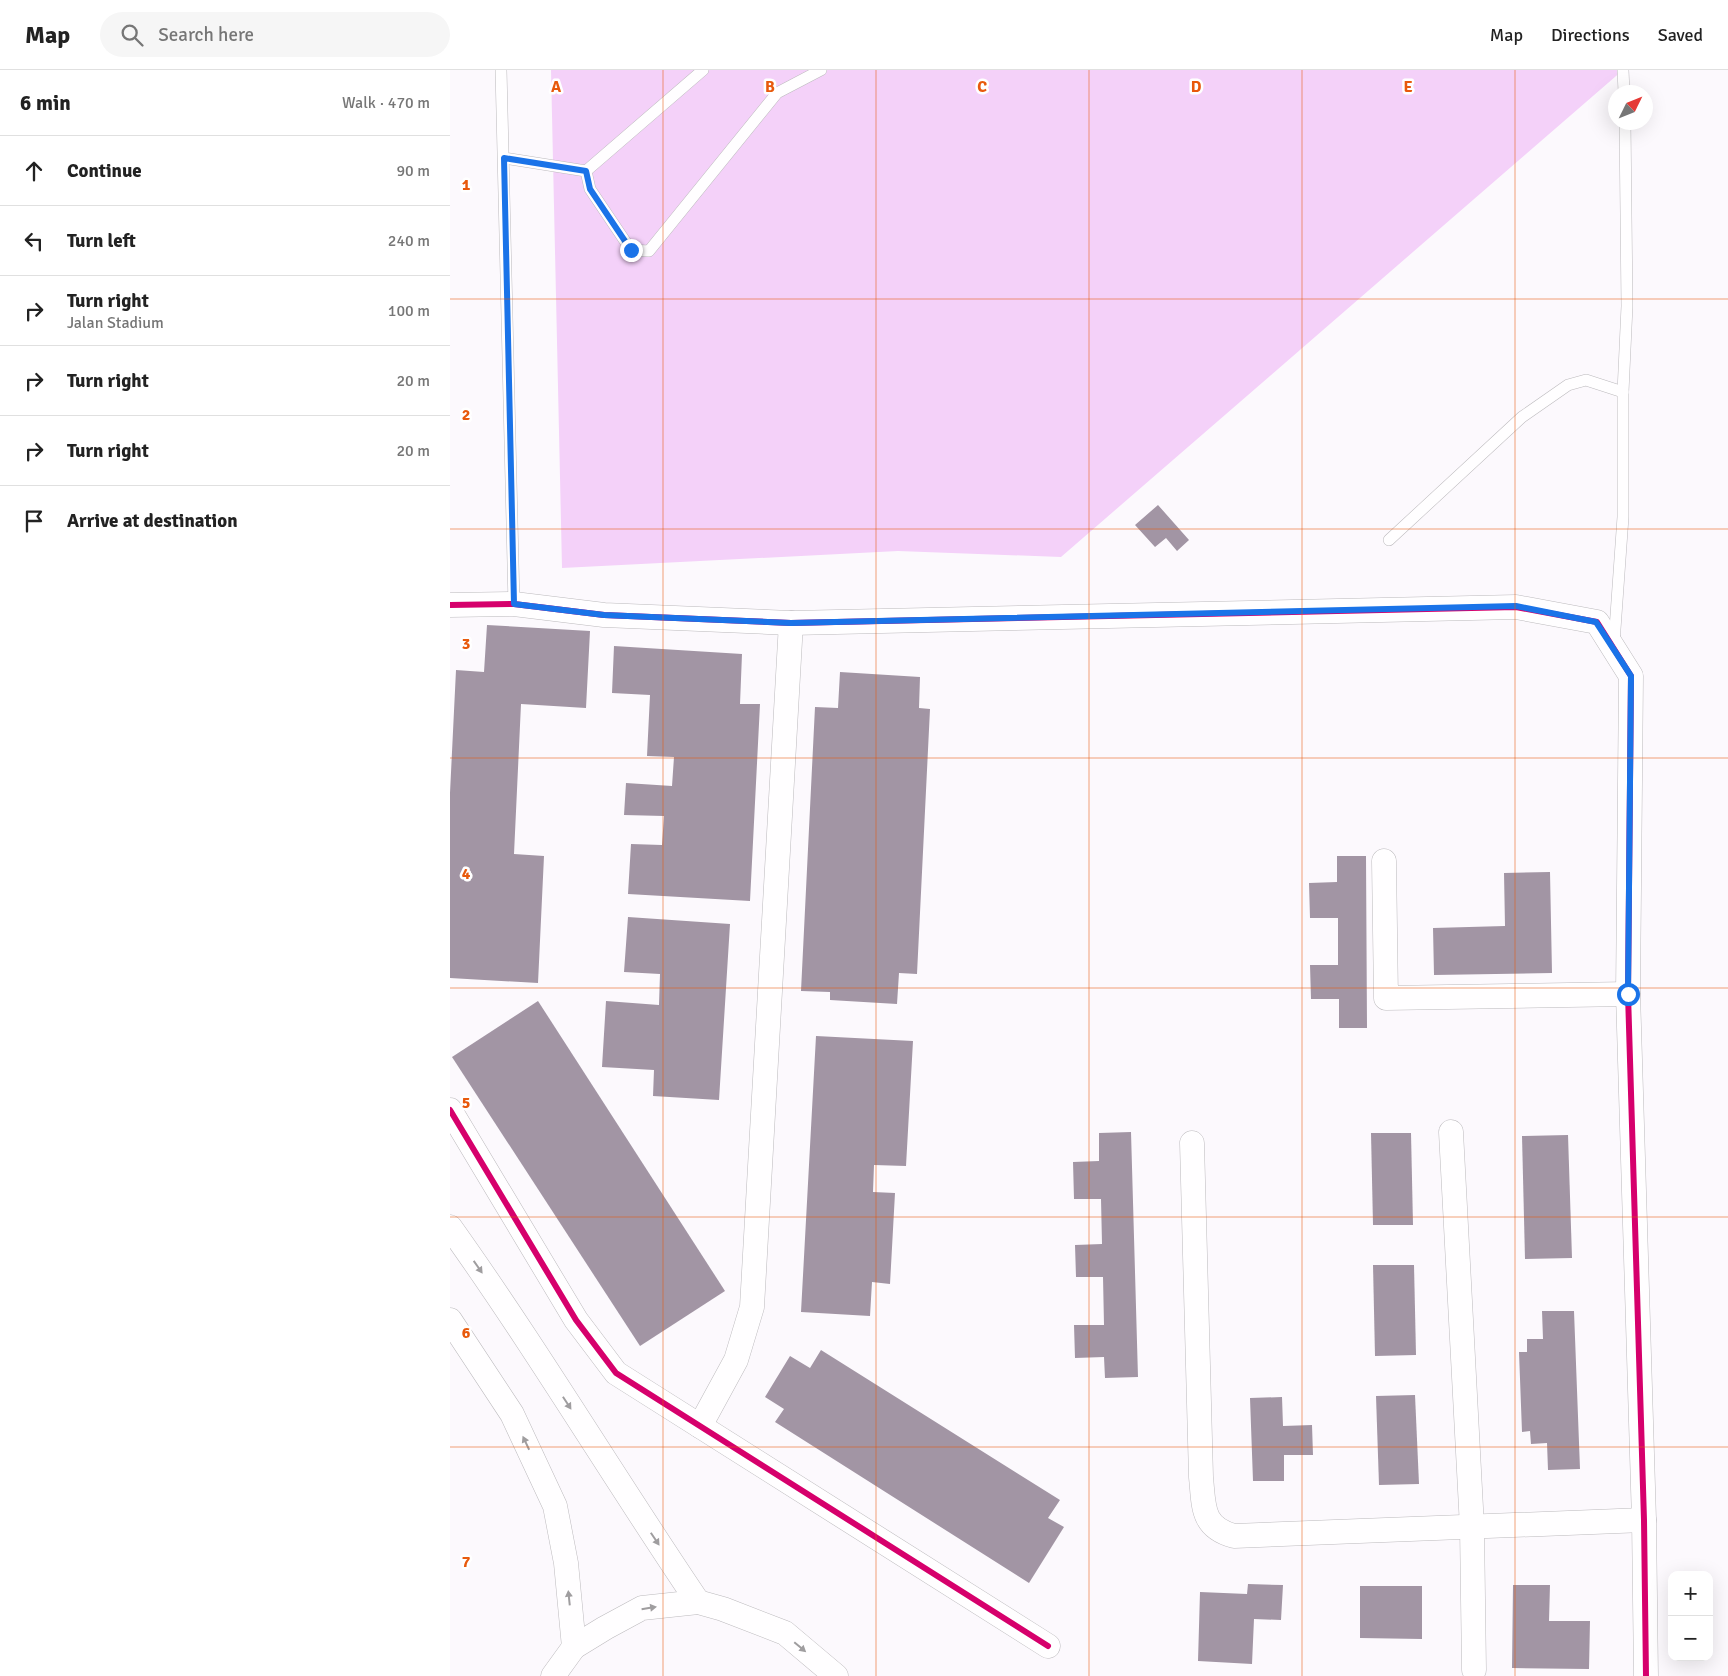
<!DOCTYPE html>
<meta charset="utf-8">
<style>
:root{--surface:#fff;--page:#f6f6f6;--text:#222;--muted:#767676;--line:#e0e0e0}
body{margin:0;font-family:Signika,sans-serif;background:var(--page);color:var(--text)}
.controls{position:absolute;right:15px;bottom:15px;display:grid;overflow:hidden;border-radius:10px;box-shadow:0 5px 20px #0002}
.controls button{width:45px;height:45px;display:grid;place-items:center;padding:0;border:0;border-bottom:1px solid var(--line);background:var(--surface);color:var(--text);font:25px sans-serif}
.compass{position:absolute;left:1158px;top:15px;width:45px;height:45px;border-radius:50%;background:var(--surface);box-shadow:0 5px 20px #0002;rotate:47deg}
.stop{position:absolute;width:15px;height:15px;margin:-11px;border:4px solid #1a73e8;border-radius:50%;background:#fff}
.stop.end{background:#1a73e8;border-color:#fff;box-shadow:0 1px 5px #0008}
.list{margin:0;padding:0;list-style:none}
h2{display:flex;justify-content:space-between;align-items:center;height:65px;margin:0;padding:0 20px;font-size:21px}
h2 small{font-size:16px;font-weight:400;color:var(--muted)}
.list li{display:grid;grid-template-columns:32px 1fr auto;gap:15px;align-items:center;box-sizing:border-box;height:70px;padding:0 20px;border-top:1px solid var(--line)}
.list b{display:block;font-size:19px;white-space:nowrap}
.list p{margin:0;font-size:16px;white-space:nowrap;color:var(--muted)}
.list em{font-size:16px;font-style:normal;color:var(--muted)}
.icon{flex:none;width:28px;height:28px;fill:none;stroke:currentColor;stroke-width:2;stroke-linecap:round;stroke-linejoin:round}
.map{position:relative;flex:none;width:1278px;height:1606px;overflow:hidden}
header{display:flex;align-items:center;gap:30px;box-sizing:border-box;height:70px;padding:0 25px;background:var(--surface);border-bottom:1px solid var(--line)}
header strong{font-size:24px}
nav{display:flex;gap:28px;margin-inline-start:auto;font-size:18px}
.search{width:350px;height:45px;background:var(--page);display:flex;align-items:center;gap:12px;box-sizing:border-box;padding:0 18px;border-radius:28px;color:var(--muted);font-size:19px}
main{display:flex}
aside{flex:1;background:var(--surface)}
.map>svg:first-child{display:block}
</style>
<header>
<strong>Map</strong>
<div class="search"><svg class="icon" aria-label="search" viewBox="0 0 24 24"><circle cx="10" cy="10" r="6"/><path d="M15 15l6 6"/></svg>Search here</div>
<nav><a>Map</a><a>Directions</a><a>Saved</a></nav>
</header>
<main>
<aside>
<h2>6 min<small>Walk · 470 m</small></h2>
<ul class="list">
<li><svg class="icon" aria-label="ahead" viewBox="0 0 24 24"><path d="M12 20V5M6 11l6-6 6 6"/></svg><div><b>Continue</b></div><em>90 m</em></li>
<li><svg class="icon" aria-label="left" viewBox="0 0 24 24"><path d="M17 20v-9H6M10 6l-5 5 5 5"/></svg><div><b>Turn left</b></div><em>240 m</em></li>
<li><svg class="icon" aria-label="right" viewBox="0 0 24 24"><path d="M7 20v-9h11M14 6l5 5-5 5"/></svg><div><b>Turn right</b><p>Jalan Stadium</p></div><em>100 m</em></li>
<li><svg class="icon" aria-label="right" viewBox="0 0 24 24"><path d="M7 20v-9h11M14 6l5 5-5 5"/></svg><div><b>Turn right</b></div><em>20 m</em></li>
<li><svg class="icon" aria-label="right" viewBox="0 0 24 24"><path d="M7 20v-9h11M14 6l5 5-5 5"/></svg><div><b>Turn right</b></div><em>20 m</em></li>
<li><svg class="icon" aria-label="arrive" viewBox="0 0 24 24"><path d="M6 21V4h12l-3 4 3 4H6"/></svg><div><b>Arrive at destination</b></div></li>
</ul>
</aside>
<div class="map">
<svg width="1278" height="1606" viewBox="0 0 1278 1606">
<rect width="100%" height="100%" fill="#fcf9fd"/>
<!-- green -->
<polygon fill="#f4d1f9" points="101,0 1173,0 611,487 448,481 112,498"/>
<!-- building -->
<g fill="#a295a4">
<polygon points="708,435 739,470 727,481 716,468 705,477 685,455"/>
<polygon points="37,555 140,561 136,638 71,634 64,784 94,786 88,913 0,908 0,723 6,600 34,602"/>
<polygon points="164,576 292,584 290,634 310,634 300,831 178,824 181,774 212,775 214,746 174,745 176,713 222,716 224,687 197,686 200,625 162,623"/>
<polygon points="390,602 470,607 469,638 480,639 467,904 449,903 447,934 380,930 380,922 351,921 365,637 388,638"/>
<polygon points="887,786 916,786 917,958 889,958 889,929 861,929 860,895 888,895 888,848 860,848 859,813 887,812"/>
<polygon points="1100,802 1102,903 984,905 983,858 1055,856 1054,803"/>
<polygon points="178,847 280,854 269,1030 203,1026 204,1000 152,997 156,931 209,935 210,904 174,902"/>
<polygon points="88,931 275,1221 190,1276 2,987"/>
<polygon points="366,966 463,971 456,1096 424,1095 423,1122 445,1123 440,1214 422,1212 420,1246 351,1242"/>
<polygon points="681,1062 688,1307 655,1308 654,1287 625,1288 624,1255 654,1255 653,1207 626,1207 625,1175 652,1174 651,1129 624,1129 623,1092 649,1091 649,1063"/>
<polygon points="921,1063 961,1063 963,1155 923,1155"/>
<polygon points="1118,1065 1122,1188 1075,1189 1072,1066"/>
<polygon points="923,1195 964,1195 966,1285 925,1286"/>
<polygon points="1092,1241 1124,1241 1130,1399 1098,1400 1097,1373 1081,1374 1080,1361 1072,1362 1069,1282 1077,1282 1077,1269 1093,1269"/>
<polygon points="371,1280 610,1430 598,1448 614,1457 579,1513 325,1352 334,1339 315,1327 340,1286 360,1298"/>
<polygon points="965,1325 969,1414 929,1415 926,1326"/>
<polygon points="832,1327 833,1356 862,1355 863,1385 834,1385 834,1411 803,1411 800,1328"/>
<polygon points="798,1514 833,1515 831,1550 804,1549 802,1594 748,1591 750,1522 797,1524"/>
<polygon points="1063,1515 1100,1515 1099,1551 1140,1551 1139,1599 1062,1598"/>
<polygon points="910,1516 972,1516 972,1569 910,1568"/>
</g>
<g fill="none" stroke-linecap="round" stroke-linejoin="round">
<!-- service casing -->
<g stroke="#bcbabd" stroke-width="12">
<g id="service">
<polyline points="51,0 64,534"/>
<polyline points="1173,0 1174,22"/>
<polyline points="54,88 136,101 253,0"/>
<polyline points="136,101 140,119 181,180 199,181 327,23 371,0"/>
<polyline points="939,470 1072,347 1118,315 1136,310 1173,322"/>
<polyline points="1164,573 1173,447 1173,322 1177,236 1175,52"/>
</g>
</g>
<!-- minor casing -->
<g stroke="#bcbabd" stroke-width="25">
<g id="minor">
<polyline points="0,535 64,534 154,545 341,553 1066,537 1147,552 1181,606 1178,924 1194,1450 1196,1606"/>
<polyline points="934,791 936,928 1178,924"/>
<polyline points="0,1040 126,1250 166,1303 598,1576"/>
<polyline points="1001,1062 1022,1457 1024,1600"/>
<path d="M742 1073 751 1407C754 1436 751 1457 784 1466L1194 1450"/>
<path d="M0 1157C87 1279 164 1408 248 1532"/>
<polyline points="0,1250 62,1344 105,1436 116,1493 124,1577"/>
<polyline points="250,1356 286,1290 302,1237 341,553"/>
<polyline points="103,1606 124,1577 155,1558 192,1538 248,1532 273,1539 335,1563 386,1606"/>
</g>
</g>
<!-- service -->
<use href="#service" stroke="#fffeff" stroke-width="11"/>
<!-- minor -->
<use href="#minor" stroke="#fffeff" stroke-width="24"/>
<!-- cycleway casing -->
<g stroke="#fff" stroke-width="9">
<g id="cycleway">
<polyline points="0,535 64,534 154,545 341,553 1066,537 1147,552 1181,606 1178,924 1194,1450 1196,1606"/>
<polyline points="0,1040 126,1250 166,1303 598,1576"/>
</g>
</g>
<!-- cycleway -->
<use href="#cycleway" stroke="#d6006c" stroke-width="6"/>
</g>
<!-- one-way arrows -->
<defs><path id="oneway-solid" d="M-6-.8H1V-3.2L6.5 0L1 3.2V.8H-6Z" transform="scale(1.25)"/></defs>
<g fill="#9f9d9f">
<use href="#oneway-solid" transform="translate(28 1197) rotate(55)"/>
<use href="#oneway-solid" transform="translate(117 1333) rotate(57)"/>
<use href="#oneway-solid" transform="translate(76 1373) rotate(-115)"/>
<use href="#oneway-solid" transform="translate(205 1469) rotate(56)"/>
<use href="#oneway-solid" transform="translate(119 1528) rotate(-96)"/>
<use href="#oneway-solid" transform="translate(199 1538) rotate(-9)"/>
<use href="#oneway-solid" transform="translate(350 1577) rotate(40)"/>
</g>
<g fill="none" stroke-linecap="round" stroke-linejoin="round">
<!-- route -->
<polyline stroke="#1a73e8" stroke-width="6" points="181,180 140,119 136,101 54,88 64,534 154,545 341,553 1066,536 1146,552 1181,606 1178,924"/>
</g>
<!-- grid -->
<path fill="none" stroke="#e8590c" stroke-width="1" stroke-opacity="0.55" d="M213 0V1606M426 0V1606M639 0V1606M852 0V1606M1065 0V1606M0 229H1278M0 459H1278M0 688H1278M0 918H1278M0 1147H1278M0 1377H1278"/>
<g font-size="16" text-anchor="middle" font-weight="bold" fill="#e8590c" stroke="#fff" stroke-width="5" stroke-linejoin="round" paint-order="stroke">
<text x="106" y="22">A</text>
<text x="320" y="22">B</text>
<text x="532" y="22">C</text>
<text x="746" y="22">D</text>
<text x="958" y="22">E</text>
<text x="16" y="120">1</text>
<text x="16" y="350">2</text>
<text x="16" y="579">3</text>
<text x="16" y="809">4</text>
<text x="16" y="1038">5</text>
<text x="16" y="1268">6</text>
<text x="16" y="1497">7</text>
</g>
</svg>
<div class="controls">
<button>+</button>
<button>−</button>
</div>
<svg class="compass" viewBox="-18 -18 36 36"><path d="M0-13l5 13h-10z" fill="#e53935"/><path d="M0 13l5-13h-10z" fill="#767676"/></svg>
<div class="stop" style="left:1178px;top:924px"></div>
<div class="stop end" style="left:181px;top:180px"></div>
</div>
</main>
